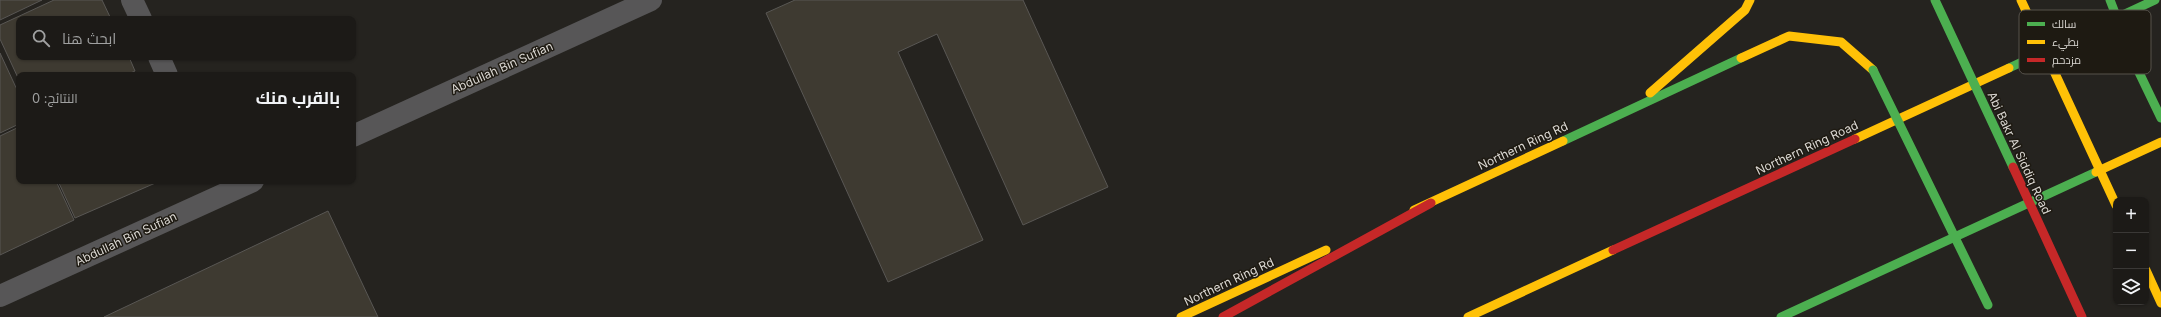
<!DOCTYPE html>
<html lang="ar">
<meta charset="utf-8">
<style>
:root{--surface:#1c1a17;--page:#292724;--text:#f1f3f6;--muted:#a0a1a1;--line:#3a3836}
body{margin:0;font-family:Inter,Cairo,sans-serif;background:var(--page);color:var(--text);direction:rtl}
.controls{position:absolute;right:12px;bottom:12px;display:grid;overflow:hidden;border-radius:8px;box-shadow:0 1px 3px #0004}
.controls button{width:36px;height:36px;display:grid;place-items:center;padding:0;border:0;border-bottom:1px solid var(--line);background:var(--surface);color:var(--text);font:20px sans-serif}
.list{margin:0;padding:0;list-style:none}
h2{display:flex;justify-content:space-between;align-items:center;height:52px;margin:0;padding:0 16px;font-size:17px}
h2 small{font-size:13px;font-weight:400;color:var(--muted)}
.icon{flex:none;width:22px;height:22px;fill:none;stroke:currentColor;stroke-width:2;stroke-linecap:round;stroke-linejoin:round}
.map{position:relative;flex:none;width:2161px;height:317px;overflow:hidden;direction:ltr}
.search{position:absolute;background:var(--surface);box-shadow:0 1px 3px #0004;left:16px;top:16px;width:340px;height:44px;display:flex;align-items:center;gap:10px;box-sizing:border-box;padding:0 14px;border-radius:8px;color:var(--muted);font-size:15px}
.panel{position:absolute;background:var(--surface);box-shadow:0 1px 3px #0004;left:16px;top:72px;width:340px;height:112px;border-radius:8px;direction:rtl}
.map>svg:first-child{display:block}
</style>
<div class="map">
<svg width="2161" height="317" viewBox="0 0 2161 317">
<rect width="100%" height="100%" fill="#25231f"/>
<!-- building -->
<g fill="#3e3a31" stroke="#595754">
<polygon points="0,0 42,0 0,20"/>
<polygon points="54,0 102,0 111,19 19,19 19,57 129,57 135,71 126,75 19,75 19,80 0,39 0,25"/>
<polygon points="795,0 1023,0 1108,187 1023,225 937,34 898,52 983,240 888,282 766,13"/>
<polygon points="0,53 19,94 19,124 0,133"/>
<polygon points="19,127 19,181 56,181 74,220 0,255 0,136"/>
<polygon points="58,181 160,181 75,218"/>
<polygon points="328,211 378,317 104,317"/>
</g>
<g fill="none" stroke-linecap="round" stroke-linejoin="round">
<!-- street -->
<g stroke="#575657" stroke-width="22">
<polyline points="132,0 141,19"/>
<polyline points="159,57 167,75"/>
<polyline points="353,136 651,0"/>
<polyline points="0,296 253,181"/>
</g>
<!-- fast -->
<g stroke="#4caf50" stroke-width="9">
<polyline points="2009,68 2155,0"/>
<polyline points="1563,141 1741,58"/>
<polyline points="1781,317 2096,172"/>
</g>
<!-- slow -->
<g stroke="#ffc107" stroke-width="9">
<polyline points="1741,58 1789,36 1841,42 1873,70"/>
<polyline points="1650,93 1745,10 1750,0"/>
<polyline points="1855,139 2009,68"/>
<polyline points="2096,172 2161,142"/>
<polyline points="1414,210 1563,141"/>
<polyline points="2146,270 2161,303"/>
<polyline points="1181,317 1326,250"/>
<polyline points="1468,317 1613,250"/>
</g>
<!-- jam -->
<g stroke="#c62828" stroke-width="9">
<polyline points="1613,250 1855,139"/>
<polyline points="1223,317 1431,203"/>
</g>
<!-- fast-bridge -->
<g stroke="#4caf50" stroke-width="9">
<polyline points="1935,0 2013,167"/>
<polyline points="2110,0 2134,62 2161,118"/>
<polyline points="1873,70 1988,305"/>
</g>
<!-- slow-bridge -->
<polyline stroke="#ffc107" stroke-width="9" points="2021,0 2116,205"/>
<!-- jam-bridge -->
<polyline stroke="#c62828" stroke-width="9" points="2013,167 2082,317"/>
</g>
<g text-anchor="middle" stroke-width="3" stroke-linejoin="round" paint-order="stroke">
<!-- street labels -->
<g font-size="12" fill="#d9d6d1" stroke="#1e1a12">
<text transform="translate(502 68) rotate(-24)" y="4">Abdullah Bin Sufian</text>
<text transform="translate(1523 146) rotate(-25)" y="4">Northern Ring Rd</text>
<text transform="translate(1807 148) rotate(-25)" y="4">Northern Ring Road</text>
<text transform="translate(2019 153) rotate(65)" y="4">Abi Bakr Al Siddiq Road</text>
<text transform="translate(126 239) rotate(-25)" y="4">Abdullah Bin Sufian</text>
<text transform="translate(1229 282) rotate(-25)" y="4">Northern Ring Rd</text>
</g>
</g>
<!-- legend -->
<rect x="2019" y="10" width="132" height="64" rx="6" fill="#1e1a12" stroke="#56524b" stroke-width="1"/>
<rect x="2027" y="22" width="18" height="4" fill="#4caf50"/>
<rect x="2027" y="40" width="18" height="4" fill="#ffc107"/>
<rect x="2027" y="58" width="18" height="4" fill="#c62828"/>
<g font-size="11" fill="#d9d6d1">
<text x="2052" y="28">سالك</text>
<text x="2052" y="46">بطيء</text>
<text x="2052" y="64">مزدحم</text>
</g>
</svg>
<div class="controls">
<button>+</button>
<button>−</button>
<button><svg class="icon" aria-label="layers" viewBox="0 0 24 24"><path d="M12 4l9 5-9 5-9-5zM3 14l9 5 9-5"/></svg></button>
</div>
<div class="search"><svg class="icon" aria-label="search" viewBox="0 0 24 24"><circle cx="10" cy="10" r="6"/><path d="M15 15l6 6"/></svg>ابحث هنا</div>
<section class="panel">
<h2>بالقرب منك<small>النتائج: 0</small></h2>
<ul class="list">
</ul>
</section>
</div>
